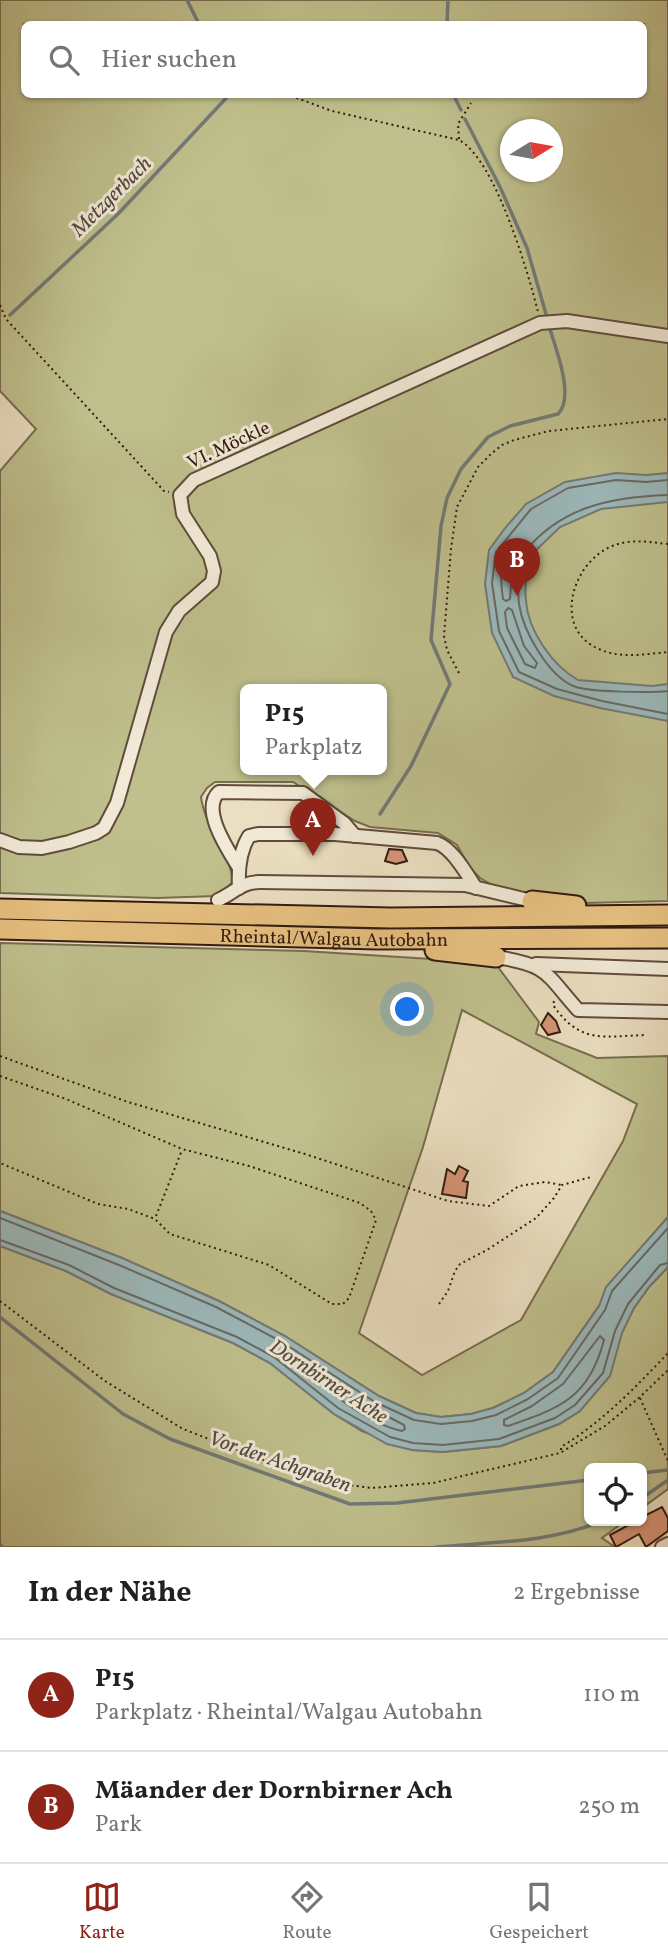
<!DOCTYPE html>
<html lang="de">
<meta charset="utf-8">
<style>
:root{--surface:#fff;--page:#f2f2f2;--text:#202124;--muted:#757577;--line:#e0e0e0;--accent:#8f2418}
body{margin:0;font-family:Vollkorn,serif;background:var(--page);color:var(--text)}
.controls{position:absolute;right:21px;bottom:21px;display:grid;overflow:hidden;border-radius:10px;box-shadow:0 2px 5px #0004}
.controls button{width:63px;height:63px;display:grid;place-items:center;padding:0;border:0;border-bottom:2px solid var(--line);background:var(--surface);color:var(--text);font:35px sans-serif}
.compass{position:absolute;left:500px;top:119px;width:63px;height:63px;border-radius:50%;background:var(--surface);box-shadow:0 2px 5px #0004;rotate:79deg}
.you{position:absolute;left:408px;top:1010px;width:24px;height:24px;margin:-18px;border:5px solid #fff;border-radius:50%;background:#1a73e8;box-shadow:0 0 0 10px #1a73e833}
.badge{display:grid;place-items:center;width:46px;height:46px;border-radius:50%;background:var(--accent);color:#fff;font-size:23px;font-weight:700}
.pin{position:absolute;translate:-50% -58px;filter:drop-shadow(0 2px 4px #0008)}
.pin::after{content:'';position:absolute;top:37px;width:24px;height:21px;background:inherit;clip-path:polygon(0 0,100% 0,50% 100%)}
.popup{position:absolute;left:240px;top:684px;width:147px;height:91px;box-sizing:border-box;display:grid;place-content:center;border-radius:10px;background:var(--surface);filter:drop-shadow(0 2px 5px #0005);font-size:23px;white-space:nowrap;color:var(--muted)}
.popup b{font-size:26px;color:var(--text)}
.popup::after{content:'';position:absolute;left:50%;top:100%;margin-left:-14px;border:14px solid transparent;border-top-color:var(--surface)}
.list{margin:0;padding:0;list-style:none}
h2{display:flex;justify-content:space-between;align-items:center;height:91px;margin:0;padding:0 28px;font-size:30px}
h2 small{font-size:23px;font-weight:400;color:var(--muted)}
.list li{display:grid;grid-template-columns:46px 1fr auto;gap:21px;align-items:center;box-sizing:border-box;height:112px;padding:0 28px;border-top:2px solid var(--line)}
.list b{display:block;font-size:26px;white-space:nowrap}
.list p{margin:0;font-size:23px;white-space:nowrap;color:var(--muted)}
.list em{font-size:23px;font-style:normal;color:var(--muted)}
.icon{flex:none;width:38px;height:38px;fill:none;stroke:currentColor;stroke-width:2;stroke-linecap:round;stroke-linejoin:round}
.map{position:relative;flex:none;width:668px;height:1547px;overflow:hidden}
.search{position:absolute;background:var(--surface);box-shadow:0 2px 5px #0004;left:21px;right:21px;top:21px;height:77px;display:flex;align-items:center;gap:18px;box-sizing:border-box;padding:0 24px;border-radius:10px;color:var(--muted);font-size:26px}
.sheet{height:315px;background:var(--surface)}
nav{display:flex;justify-content:space-around;align-items:center;box-sizing:border-box;height:98px;border-top:2px solid var(--line);background:var(--surface);font-size:19px;color:var(--muted)}
nav a{display:grid;justify-items:center;gap:4px}
nav .on{color:var(--accent)}
.map>svg:first-child{display:block}
</style>
<div class="map">
<svg width="668" height="1547" viewBox="0 0 668 1547">
<rect width="100%" height="100%" fill="#ebdfc1"/>
<filter id="stains"><feTurbulence type="fractalNoise" baseFrequency=".00286" numOctaves="4"/><feColorMatrix values="0 0 0 0 .2 0 0 0 0 .09 0 0 0 0 .02 0 0 0 .5 -.17"/></filter>
<radialGradient id="worn" r=".72"><stop offset=".6" stop-color="#630" stop-opacity="0"/><stop offset="1" stop-color="#630" stop-opacity=".3"/></radialGradient>
<!-- green -->
<g fill="#bfc08d" stroke="#786d4e" stroke-width="2" fill-rule="evenodd">
<path d="M0 0H668V901L586 903 528 894 496 887 480 878 470 868 457 845 438 833 370 827 355 821 293 782H215L207 788 201 797C205 828 230 851 233 882L217 896 157 898 0 893V471L36 429 0 391ZM24 24H644V94H24ZM510 130H552V172H510ZM245 690H381V770H245Z"/>
<path d="M0 943 304 951 495 963 539 1022 536 1034 597 1058 668 1056V1217L633 1257 553 1372 524 1393 493 1408 471 1414 441 1417 416 1413 379 1396 285 1336 219 1301 122 1258 0 1211ZM462 1010 637 1104 623 1141 521 1320 422 1375 359 1333 423 1147Z"/>
<polygon points="0,1246 66,1271 111,1294 233,1343 270,1363 334,1414 362,1431 412,1450 443,1452 501,1446 559,1424 580,1411 634,1308 649,1287 668,1267 668,1489 642,1508 642,1468 589,1468 589,1521 625,1521 602,1538 615,1547 0,1547"/>
</g>
<!-- water -->
<g fill="#9cbabd" stroke="#727a77" stroke-width="2">
<path d="M616 473 646 475 668 473V502L601 509 560 527 528 558C527 572 524 587 526 601 528 631 553 666 578 680L652 686 668 684V721L600 708 554 696 513 677 492 633 485 584 489 550 506 527 526 504 565 482Z"/>
<polygon points="0,1211 122,1258 219,1301 285,1336 379,1396 416,1413 441,1417 471,1414 493,1408 524,1393 553,1372 599,1306 606,1287 668,1217 668,1267 649,1287 634,1308 622,1333 610,1376 580,1411 559,1424 501,1446 443,1452 412,1450 387,1444 334,1414 270,1363 233,1343 111,1294 66,1271 0,1246"/>
</g>
<g fill="none" stroke-linecap="round" stroke-linejoin="round">
<!-- shore -->
<g stroke="#676a66" stroke-width="2">
<polyline points="668,480 646,482 616,480 568,488 531,509 496,552 492,583 499,631 519,672 557,689 602,701 668,714"/>
<path d="M668 495C610 497 559 507 522 555 520 570 517 590 519 604 523 631 549 678 576 687 591 692 651 693 668 691"/>
<path d="M509 552 513 556 510 599 506 601 503 599C501 586 499 562 509 552Z"/>
<polygon points="508,608 512,610 524,646 537,663 535,668 525,664 507,628 505,612"/>
<polyline points="0,1218 119,1265 216,1307 282,1342 375,1402 414,1420 441,1424 472,1421 496,1415 528,1399 558,1378 605,1310 612,1291 668,1228"/>
<polyline points="0,1240 69,1265 114,1288 237,1337 274,1357 338,1408 390,1437 413,1443 443,1445 499,1439 555,1418 575,1405 603,1373 615,1331 628,1304 660,1265 668,1263"/>
<path d="M600 1336 604 1340C589 1398 560 1408 508 1426L504 1425V1420L532 1406 563 1384Z"/>
<path d="M337 1390 404 1425 405 1429 402 1431C379 1426 354 1410 336 1396Z"/>
</g>
<!-- stream -->
<g stroke="#727a77" stroke-width="3.5">
<polyline points="187,0 199,24"/>
<polyline points="447,24 448,0"/>
<polyline points="453,94 461,110"/>
<polyline points="465,119 500,187 527,248 546,314"/>
<polyline points="10,315 118,214 230,94"/>
<path d="M380 814 411 766 450 684 431 640 441 526 447 498 461 469 488 437 510 426 558 414C575 397 556 350 550 329"/>
<polyline points="0,1317 123,1414 170,1439 350,1504 397,1503 589,1480"/>
<polyline points="642,1473 668,1470"/>
<polyline points="642,1498 668,1480"/>
<polyline points="0,1544 2,1547"/>
<path d="M436 1547C493 1542 549 1543 602 1521"/>
</g>
</g>
<!-- building -->
<g fill="#d69576" stroke="#321a0f" stroke-width="2">
<polygon points="389,849 402,850 407,861 396,864 385,861"/>
<polygon points="548,1013 556,1021 560,1032 548,1035 541,1025"/>
<polygon points="459,1166 468,1171 463,1181 468,1182 466,1198 442,1194 447,1169 455,1174"/>
<polygon points="662,1507 668,1518 668,1531 646,1547 639,1534 616,1547 610,1535 636,1521 642,1521 642,1517"/>
</g>
<g fill="none" stroke-linecap="round" stroke-linejoin="round">
<!-- minor casing -->
<g stroke="#604b3c" stroke-width="16">
<g id="minor">
<polyline points="0,840 19,847 42,848 69,842 96,833 104,828 117,803 166,632 179,611 212,582 214,571 210,556 183,514 180,495 194,480 540,323 567,321 668,336"/>
<path d="M239 868C228 850 200 809 219 792L303 793 344 823 355 836"/>
<path d="M239 888C238 870 239 852 249 836L258 834H335L437 843C453 849 466 873 476 888"/>
<path d="M218 900C234 893 241 882 260 882L465 885 532 901"/>
<path d="M496 957C549 965 545 973 578 1010L668 1012"/>
<polyline points="536,964 668,969"/>
<polyline points="662,1547 668,1544"/>
</g>
</g>
<!-- highway casing -->
<g stroke="#321a0f" stroke-width="23">
<g id="highway">
<polyline points="532,901 576,906"/>
<polyline points="0,909 391,918 668,915"/>
<path id="s1" d="M0 929 377 939 668 938"/>
<polyline points="435,950 496,957"/>
</g>
</g>
<!-- path -->
<g stroke="#321a0f" stroke-width="2" stroke-dasharray="2 3.5" stroke-linecap="butt">
<path d="M286 94 332 111 459 140C495 159 528 272 538 312"/>
<polyline points="459,139 458,124 471,103"/>
<polyline points="0,305 6,319 164,491 169,492"/>
<path d="M668 544C647 542 630 538 610 547 572 564 552 629 599 649 620 659 646 654 668 652"/>
<polyline points="459,673 447,650 444,636 451,549 457,507 478,467 491,454 502,445 514,440 549,431 668,419"/>
<path d="M554 1001 553 1005C581 1045 603 1036 647 1035"/>
<polyline points="0,1056 128,1102 305,1154 448,1201 489,1206 519,1186 545,1182 562,1185"/>
<polyline points="0,1076 66,1099 182,1149 249,1166 360,1203 371,1211 376,1220 349,1298 343,1304 332,1304 269,1265 170,1234 155,1219 128,1209 98,1204 0,1163"/>
<polyline points="156,1216 182,1150"/>
<polyline points="0,1301 105,1381 183,1429 282,1467 329,1482 371,1488 433,1483 560,1453 605,1426 640,1397 668,1370"/>
<polyline points="439,1304 448,1291 455,1271 460,1264 487,1250 536,1218 554,1198 562,1185 591,1177"/>
<polyline points="640,1398 668,1461"/>
<path d="M561 1450V1447C602 1422 635 1388 668 1353"/>
</g>
<!-- minor -->
<use href="#minor" stroke="#f2ead7" stroke-width="12"/>
<!-- highway -->
<use href="#highway" stroke="#e6c080" stroke-width="19"/>
</g>
<g text-anchor="middle" stroke-width="6" stroke-linejoin="round" paint-order="stroke">
<!-- street labels -->
<g font-size="19" fill="#321a0f" stroke="#f2ead7">
<text transform="translate(228 444) rotate(-25)" y="7">VI. Möckle</text>
<text dy="7" stroke="none"><textPath href="#s1" startOffset="334">Rheintal/Walgau Autobahn</textPath></text>
</g>
<!-- water labels -->
<g font-size="21" font-style="italic" fill="#524a43" stroke="#f2ead7">
<text transform="translate(111 196) rotate(-45)" y="7">Metzgerbach</text>
<text transform="translate(329 1381) rotate(33)" y="7">Dornbirner Ache</text>
<text transform="translate(280 1461) rotate(19)" y="7">Vor der Achgraben</text>
</g>
</g>
<rect width="100%" height="100%" filter="url(#stains)"/>
<rect width="100%" height="100%" fill="url(#worn)"/>
</svg>
<div class="controls">
<button><svg class="icon" aria-label="locate" viewBox="0 0 24 24"><circle cx="12" cy="12" r="6"/><path d="M12 2v4M12 18v4M2 12h4M18 12h4"/></svg></button>
</div>
<svg class="compass" viewBox="-18 -18 36 36"><path d="M0-13l5 13h-10z" fill="#e53935"/><path d="M0 13l5-13h-10z" fill="#757577"/></svg>
<div class="you"></div>
<div class="pin badge" style="left:313px;top:856px">A</div>
<div class="popup"><b>P15</b>Parkplatz</div>
<div class="pin badge" style="left:517px;top:596px">B</div>
<div class="search"><svg class="icon" aria-label="search" viewBox="0 0 24 24"><circle cx="10" cy="10" r="6"/><path d="M15 15l6 6"/></svg>Hier suchen</div>
</div>
<section class="sheet">
<h2>In der Nähe<small>2 Ergebnisse</small></h2>
<ul class="list">
<li><span class="badge">A</span><div><b>P15</b><p>Parkplatz · Rheintal/Walgau Autobahn</p></div><em>110 m</em></li>
<li><span class="badge">B</span><div><b>Mäander der Dornbirner Ach</b><p>Park</p></div><em>250 m</em></li>
</ul>
</section>
<nav>
<a class="on"><svg class="icon" aria-label="map" viewBox="0 0 24 24"><path d="M3 6l6-2 6 2 6-2v14l-6 2-6-2-6 2zM9 4v14M15 6v14"/></svg>Karte</a>
<a><svg class="icon" aria-label="directions" viewBox="0 0 24 24"><path d="M12 3l9 9-9 9-9-9zM9 14v-3h6M13 9l2 2-2 2"/></svg>Route</a>
<a><svg class="icon" aria-label="saved" viewBox="0 0 24 24"><path d="M7 4h10v16l-5-4-5 4z"/></svg>Gespeichert</a>
</nav>
